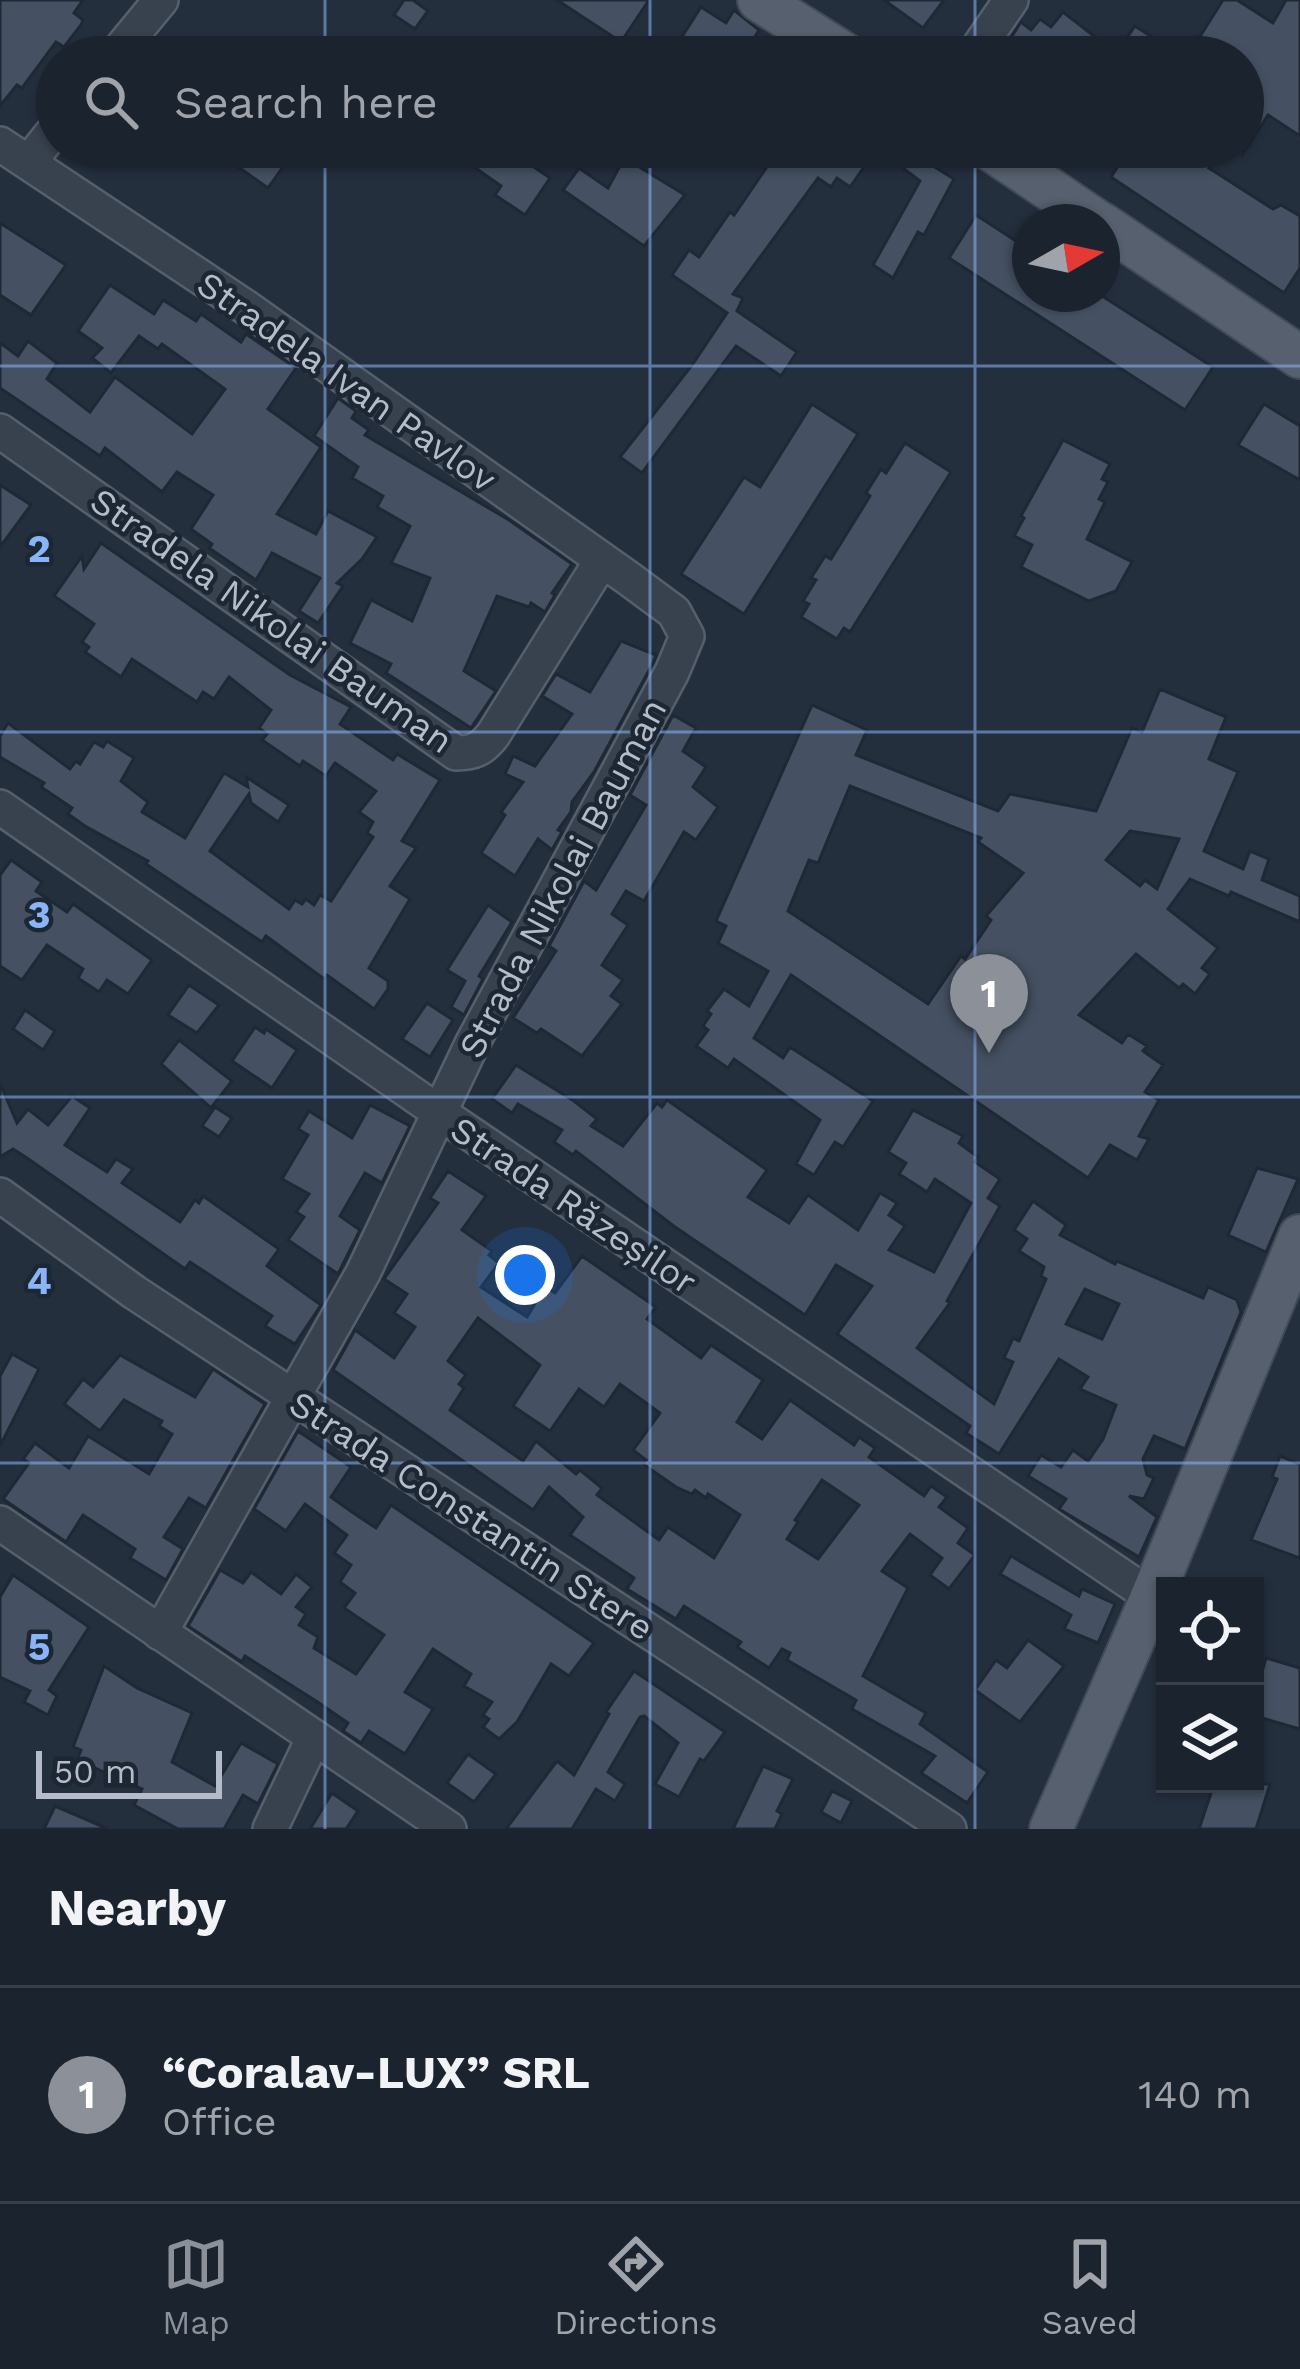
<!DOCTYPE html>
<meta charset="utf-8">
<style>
:root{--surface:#1b232e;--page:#242b36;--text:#f1f3f6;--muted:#a0a4aa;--line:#39404a;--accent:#8c9099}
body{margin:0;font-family:"Work Sans",sans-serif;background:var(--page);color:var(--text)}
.controls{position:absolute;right:36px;bottom:36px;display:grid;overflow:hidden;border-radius:0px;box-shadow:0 3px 9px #0004}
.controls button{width:108px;height:108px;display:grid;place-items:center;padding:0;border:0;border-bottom:3px solid var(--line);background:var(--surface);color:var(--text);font:60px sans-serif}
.compass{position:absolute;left:1012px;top:204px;width:108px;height:108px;border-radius:50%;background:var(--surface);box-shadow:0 3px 9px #0004;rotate:81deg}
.scale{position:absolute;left:36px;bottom:30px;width:186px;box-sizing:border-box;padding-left:12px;border:6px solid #b4bcc9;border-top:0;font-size:33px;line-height:42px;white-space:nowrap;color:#b4bcc9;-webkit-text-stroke:9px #1d2633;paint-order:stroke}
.you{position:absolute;left:525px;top:1275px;width:42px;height:42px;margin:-30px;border:9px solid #fff;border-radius:50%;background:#1a73e8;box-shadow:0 0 0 18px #1a73e833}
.badge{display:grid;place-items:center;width:78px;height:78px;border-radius:50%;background:var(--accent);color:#fff;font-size:39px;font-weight:700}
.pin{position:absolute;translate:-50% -99px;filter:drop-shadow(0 3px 6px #0008)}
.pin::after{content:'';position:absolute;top:63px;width:42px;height:36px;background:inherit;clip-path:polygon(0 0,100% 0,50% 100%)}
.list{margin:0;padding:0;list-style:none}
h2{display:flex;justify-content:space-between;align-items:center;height:156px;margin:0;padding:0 48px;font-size:51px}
h2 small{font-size:39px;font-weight:400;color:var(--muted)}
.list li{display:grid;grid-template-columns:78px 1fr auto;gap:36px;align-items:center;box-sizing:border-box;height:216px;padding:0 48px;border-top:3px solid var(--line)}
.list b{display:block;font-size:45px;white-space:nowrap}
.list p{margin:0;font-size:39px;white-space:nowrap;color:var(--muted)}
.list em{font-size:39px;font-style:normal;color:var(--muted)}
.icon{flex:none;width:66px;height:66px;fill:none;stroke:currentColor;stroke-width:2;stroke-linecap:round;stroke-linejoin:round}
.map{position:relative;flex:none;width:1300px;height:1829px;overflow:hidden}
.search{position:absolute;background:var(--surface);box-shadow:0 3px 9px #0004;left:36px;right:36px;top:36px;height:132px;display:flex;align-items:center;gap:30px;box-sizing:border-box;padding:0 42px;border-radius:66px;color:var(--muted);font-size:45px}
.sheet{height:372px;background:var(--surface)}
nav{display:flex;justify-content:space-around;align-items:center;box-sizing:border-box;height:168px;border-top:3px solid var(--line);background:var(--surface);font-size:33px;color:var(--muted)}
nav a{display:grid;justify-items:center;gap:6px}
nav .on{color:var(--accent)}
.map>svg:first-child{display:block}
</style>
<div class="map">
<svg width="1300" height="1829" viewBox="0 0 1300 1829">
<rect width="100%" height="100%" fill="#242f3e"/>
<!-- building -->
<g fill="#455162" stroke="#1f2835" stroke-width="3" fill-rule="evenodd">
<polygon points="0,0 83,0 74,13 83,20 81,25 64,47 56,42 22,88 17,85 0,106"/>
<polygon points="404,0 413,0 428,11 415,29 394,15"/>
<polygon points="557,0 649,0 621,42"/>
<polygon points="884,0 944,0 923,28"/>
<polygon points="1223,0 1237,0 1273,23 1286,0 1300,0 1300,136 1268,115 1243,154 1243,57 1187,57"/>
<polygon points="701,7 726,23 734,10 759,30 746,52 732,44 728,51 720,46 713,57 669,57"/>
<polygon points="1063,12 1116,53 1135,26 1183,57 1034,57 1010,39 1021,22 1031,30 1040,19 1051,27"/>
<polygon points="210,147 297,147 268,188"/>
<polygon points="460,147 533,147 524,160 550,178 525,215 495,195 501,186 474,167 479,160"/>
<polygon points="796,147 866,147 856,161 864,167 850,187 837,178 831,187 818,178 733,294 743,298 737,311 797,352 781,376 736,346 642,473 620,457 692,365 727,313 672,275 689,250 699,257 730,212 734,215 777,152 788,159"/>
<polygon points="1130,147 1225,147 1209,168 1273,209 1281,205 1300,216 1300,268 1284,293 1111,177"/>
<polygon points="629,149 646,159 641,168 685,195 644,246 563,190 579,168 608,188"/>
<polygon points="914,154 954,179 924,235 918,232 893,278 873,265 920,181 904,169"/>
<polygon points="976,215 1030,250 1030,294 1099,294 1213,367 1185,410 949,258"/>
<polygon points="0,223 66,265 31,315 0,295"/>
<polygon points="110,285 154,314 163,300 196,321 201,314 241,342 246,334 296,368 268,409 321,447 277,514 316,534 328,511 377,537 362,559 337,583 343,586 318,623 299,611 320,578 272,553 256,580 209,548 212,544 191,529 213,495 177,472 162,492 105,448 100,456 0,388 0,343 18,356 28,341 57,363 47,379 90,412 115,377 192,434 225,389 162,344 158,349 139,336 111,373 92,358 102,348 78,331"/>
<polygon points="338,398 356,411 352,418 369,430 365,435 509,520 572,564 552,593 555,595 545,612 531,603 529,607 497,596 464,671 496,691 471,728 386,673 391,664 350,643 371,600 412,621 430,578 391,563 410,526 377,507 383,496 352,478 358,467 314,436"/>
<polygon points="812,404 858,434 744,614 681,574 744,477 760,487"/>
<polygon points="1264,404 1300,426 1300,480 1238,445"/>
<polygon points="1063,440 1110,464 1102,479 1108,482 1099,499 1105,502 1087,539 1132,562 1116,591 1089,601 1021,567 1032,545 1014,536 1024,518 1021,516"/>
<polygon points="905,443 951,472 850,632 844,628 837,639 801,617 809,604 803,601 816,580 811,578 825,556 831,559 870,496 866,493 881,469 886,473"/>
<polygon points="0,485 31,505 0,547"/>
<polygon points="101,543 290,675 351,707 340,724 393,760 397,754 440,780 402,841 416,848 390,886 410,899 369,968 388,981 388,989 374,1009 327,975 324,979 266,936 262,942 146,864 148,861 85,826 68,814 72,808 41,787 44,783 0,757 0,736 8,723 70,769 76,761 80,764 94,742 103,747 107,741 134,758 121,781 148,802 142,812 185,838 224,773 248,787 246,777 289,805 278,822 251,803 249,794 210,851 289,909 295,900 302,904 306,899 314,905 320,895 331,901 373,837 367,833 373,822 359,812 376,791 335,763 326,776 303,761 300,766 262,740 267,734 259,728 271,710 229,677 214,699 203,692 197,702 132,659 121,677 85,652 89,647 82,642 94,624 54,596 82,556 84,569"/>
<polygon points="621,641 656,655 653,663 594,772 572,802 571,812 558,830 562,832 552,850 538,839 515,876 481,853 505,815 501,812 523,782 505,774 513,756 535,766 572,714 542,696 556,674 590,692"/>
<path d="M1160 689 1226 717 1209 759 1238 772 1204 851 1243 869 1250 851 1269 859 1262 880 1300 896V922L1231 892 1229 896 1190 879 1168 909 1218 948 1202 968 1210 974 1195 994 1183 984 1179 988 1136 954 1079 1015 1122 1043 1128 1034 1147 1046 1143 1051 1163 1065 1145 1092 1159 1100 1139 1136 1149 1139 1137 1160 1110 1145 1088 1178 791 975 754 1038 783 1058 790 1047 873 1101 843 1147 835 1142 814 1175 796 1164 820 1120 734 1059 728 1068 696 1046 708 1030 703 1026 711 1014 707 1011 724 989 749 1006 768 971 718 943 726 926 716 921 812 705 867 730 856 755 998 811 1010 794 1096 811 1132 728 1142 732ZM850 786 981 838 978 842 1023 873 986 916 991 920 965 959 961 956 928 1004 788 911 809 860 818 863ZM1130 831 1179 839 1157 889 1145 880 1140 886 1106 860Z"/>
<polygon points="673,715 696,728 683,751 706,767 693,787 718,807 696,840 684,832 644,901 626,891 612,914 628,925 602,965 623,980 611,996 622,1004 582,1056 541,1029 537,1033 513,1018 556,951 549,946 584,881 596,890 646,805 630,795"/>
<polygon points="11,860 42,882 36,891 67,912 73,904 152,960 128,994 107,980 99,992 78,978 83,969 47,945 22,980 0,966 0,875"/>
<polygon points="488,905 512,922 479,976 483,979 464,1015 451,1007 465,981 447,970"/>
<polygon points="189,985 219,1005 197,1033 168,1015"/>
<polygon points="427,1003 453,1020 430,1057 402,1039"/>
<polygon points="25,1010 55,1031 43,1050 13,1029"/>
<polygon points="255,1027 264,1033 266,1029 297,1050 272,1088 232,1061"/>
<polygon points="179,1040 232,1081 211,1108 161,1064"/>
<path d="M516 1065 574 1101 597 1119 591 1126 623 1146 657 1103 662 1107 667 1100 767 1170 748 1197 789 1223 808 1195 858 1230 880 1193 897 1203 889 1215 905 1226 889 1250 934 1272 971 1203 935 1179 927 1192 899 1174 906 1163 888 1152 913 1110 963 1136 959 1143 978 1157 975 1162 1000 1179 988 1198 1000 1206 947 1301 950 1303 917 1348 994 1404 1013 1362 1004 1358 1013 1338 1019 1341 1046 1279 1041 1276 1044 1267 1019 1251 1027 1239 1014 1230 1033 1201 1066 1225 1060 1235 1115 1264 1117 1261 1203 1298 1208 1287 1237 1300 1241 1312 1185 1449 1154 1436 1143 1459 1147 1475 1154 1478 1144 1499 1129 1496 1157 1517 1139 1557 1059 1509 1066 1499 1028 1476 1041 1455 1061 1467 1073 1450 1088 1461 1103 1439 1116 1405 1080 1389 1088 1377 1059 1359 999 1454 966 1433 970 1426 837 1334 872 1286 836 1265 805 1315 675 1227 576 1151 573 1155 554 1142 562 1130 518 1104 512 1113 492 1099ZM1085 1289 1119 1304 1102 1339 1066 1324Z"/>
<polygon points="0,1083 17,1123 28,1109 48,1125 72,1096 90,1108 65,1145 107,1172 116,1159 133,1169 122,1183 180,1222 195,1200 199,1203 203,1196 279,1249 267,1266 321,1305 295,1344 265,1326 272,1316 190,1262 185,1269 27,1158 13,1149 0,1157"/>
<polygon points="370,1105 410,1126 382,1183 365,1173 340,1216 360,1230 338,1274 288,1240 304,1217 296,1212 309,1194 282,1179 308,1135 298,1129 309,1111 352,1138"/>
<polygon points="215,1107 232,1118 219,1137 202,1126"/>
<polygon points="1257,1168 1298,1179 1266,1252 1228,1235"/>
<path d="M448 1171 486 1196 462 1230 492 1251 489 1255 499 1263 481 1287 527 1317 545 1287 555 1293 582 1256 656 1307 647 1319 701 1358 711 1345 763 1380 737 1422 762 1439 790 1400 854 1445 859 1437 875 1448 869 1457 924 1496 931 1486 947 1497 939 1507 968 1528 958 1543 975 1555 949 1589 930 1575 942 1558 910 1534 882 1571 908 1588 863 1676 926 1713 920 1724 988 1772 967 1803 921 1773 935 1756 852 1709 856 1700 787 1660 790 1653 782 1649 769 1668 737 1647 741 1642 684 1606 676 1619 627 1589 634 1578 570 1535 583 1517 549 1487 533 1510 333 1370 355 1330 394 1358 415 1327 394 1313 407 1294 384 1279 438 1203 430 1198ZM478 1318 540 1365 513 1406 550 1431 579 1389 604 1407 620 1384 660 1413 633 1450 646 1460 643 1464 676 1487 692 1494 695 1490 706 1498 708 1494 740 1515 714 1558 668 1527 659 1540 597 1495 602 1488 580 1470 576 1474 536 1441 523 1461 450 1410 464 1388 459 1384 466 1375 448 1361ZM822 1480 859 1505 818 1559 787 1539 798 1522 795 1520Z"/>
<polygon points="12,1354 39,1369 0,1446 0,1376"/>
<polygon points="120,1355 195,1397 213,1369 265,1404 206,1508 189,1498 164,1537 183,1549 166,1580 130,1558 135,1549 83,1515 66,1542 3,1499 29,1463 23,1459 35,1443 69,1468 88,1436 149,1474 172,1434 159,1426 162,1421 124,1400 100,1431 64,1404 83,1379 93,1387"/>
<polygon points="298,1431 351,1467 331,1497 352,1512 376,1528 391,1505 594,1643 569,1676 551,1664 517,1722 499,1739 483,1727 489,1719 483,1715 492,1702 464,1686 471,1674 433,1649 405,1692 433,1709 405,1754 369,1731 361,1743 343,1731 348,1723 316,1701 245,1656 242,1662 188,1626 220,1570 243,1583 251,1572 281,1594 296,1574 312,1587 296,1607 306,1614 299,1625 318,1637 314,1648 356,1674 384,1635 344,1608 355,1593 340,1582 351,1565 334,1553 347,1535 305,1504 286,1531 254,1509"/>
<polygon points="1280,1456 1300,1464 1300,1558 1251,1540 1277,1479 1272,1477"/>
<polygon points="1011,1556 1079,1596 1082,1589 1115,1604 1098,1643 1064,1629 1071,1615 1000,1574"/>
<polygon points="13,1575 89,1627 49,1690 57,1696 48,1715 24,1702 30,1691 0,1677 0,1597"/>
<polygon points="1028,1640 1064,1666 1020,1722 975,1690 996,1660 1007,1668"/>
<polygon points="1266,1658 1300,1668 1300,1729 1255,1716 1255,1696"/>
<polygon points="104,1666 137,1688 192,1713 172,1762 215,1786 241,1743 278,1764 258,1804 243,1795 224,1829 178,1829 134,1805 142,1789 77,1760 81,1750 73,1747"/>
<polygon points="634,1671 725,1732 704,1761 700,1759 679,1797 655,1784 678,1743 644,1716 640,1717 608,1772 625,1784 615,1801 596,1789 572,1829 506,1829 557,1761 574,1775 609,1714 606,1712"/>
<polygon points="468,1754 496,1774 474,1802 447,1783"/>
<polygon points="763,1766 793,1779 777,1811 782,1814 775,1829 733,1829"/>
<polygon points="1214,1784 1270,1784 1256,1829 1199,1829"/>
<polygon points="832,1791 852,1801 841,1823 821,1812"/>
<polygon points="332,1793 358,1811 346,1829 310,1829"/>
<polygon points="55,1806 108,1829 44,1829"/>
</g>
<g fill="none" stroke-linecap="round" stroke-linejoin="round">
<!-- minor casing -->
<g stroke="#565f6c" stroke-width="38">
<g id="minor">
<polyline points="114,57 161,0"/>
<polyline points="972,57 1011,0"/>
<polyline points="0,144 244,306 628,578 674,612 687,636 672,672 472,1044 363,1273 160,1633"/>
<polyline points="29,162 57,127"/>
<path d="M0 431 456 753C474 753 482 749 493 735L602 560"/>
<polyline points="0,807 440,1113 1152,1597"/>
<polyline points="0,1195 134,1292 949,1829"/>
<polyline points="0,1523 449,1829"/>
<polyline points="270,1829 314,1737"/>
</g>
</g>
<!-- major casing -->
<g stroke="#414a57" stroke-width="46">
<g id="major">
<polyline points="759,0 849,57"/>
<polyline points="987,147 1098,222"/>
<polyline points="1102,224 1300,357"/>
<polyline points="1051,1829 1152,1597 1300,1236"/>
</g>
</g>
<!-- minor -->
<use href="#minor" stroke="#38414e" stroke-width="33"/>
<!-- major -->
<use href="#major" stroke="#56606e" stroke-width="42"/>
</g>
<!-- grid -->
<path fill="none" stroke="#8ab4f8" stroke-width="3" stroke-opacity="0.55" d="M325 0V57M650 0V57M975 0V57M325 147V1829M650 147V1829M975 147V1829M0 366H1300M0 732H1300M0 1097H1300M0 1463H1300"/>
<g text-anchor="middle" stroke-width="9" stroke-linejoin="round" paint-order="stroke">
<!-- street labels -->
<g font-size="36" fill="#b4bcc9" stroke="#1d2633">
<text transform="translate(347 381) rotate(35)" y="13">Stradela Ivan Pavlov</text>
<text transform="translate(272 620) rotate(35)" y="13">Stradela Nikolai Bauman</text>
<text transform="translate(562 878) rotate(-62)" y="13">Strada Nikolai Bauman</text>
<text transform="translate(574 1205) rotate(34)" y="13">Strada Răzeșilor</text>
<text transform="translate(472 1515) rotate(33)" y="13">Strada Constantin Stere</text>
</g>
</g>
<g font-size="39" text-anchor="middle" font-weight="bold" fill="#8ab4f8" stroke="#1d2633" stroke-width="9" stroke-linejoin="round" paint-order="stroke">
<text x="39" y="562">2</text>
<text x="39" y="928">3</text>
<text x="39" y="1294">4</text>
<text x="39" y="1660">5</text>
</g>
</svg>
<div class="controls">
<button><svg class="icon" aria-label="locate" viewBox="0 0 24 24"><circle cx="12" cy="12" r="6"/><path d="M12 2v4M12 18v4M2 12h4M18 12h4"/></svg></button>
<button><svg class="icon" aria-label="layers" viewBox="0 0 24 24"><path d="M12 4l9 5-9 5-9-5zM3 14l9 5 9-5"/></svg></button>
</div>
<svg class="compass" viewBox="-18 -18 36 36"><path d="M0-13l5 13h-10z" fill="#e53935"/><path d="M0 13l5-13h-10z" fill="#a0a4aa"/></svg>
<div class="scale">50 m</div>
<div class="you"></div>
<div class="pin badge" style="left:989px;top:1053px">1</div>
<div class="search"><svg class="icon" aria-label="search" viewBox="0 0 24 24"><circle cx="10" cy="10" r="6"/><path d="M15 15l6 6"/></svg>Search here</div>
</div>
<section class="sheet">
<h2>Nearby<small></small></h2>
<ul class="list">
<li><span class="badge">1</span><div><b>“Coralav-LUX” SRL</b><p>Office</p></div><em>140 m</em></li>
</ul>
</section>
<nav>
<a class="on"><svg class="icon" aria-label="map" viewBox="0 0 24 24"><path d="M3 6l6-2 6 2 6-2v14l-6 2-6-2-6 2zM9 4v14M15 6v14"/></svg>Map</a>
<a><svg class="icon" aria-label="directions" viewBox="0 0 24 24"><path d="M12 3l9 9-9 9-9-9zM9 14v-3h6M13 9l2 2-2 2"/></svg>Directions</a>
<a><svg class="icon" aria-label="saved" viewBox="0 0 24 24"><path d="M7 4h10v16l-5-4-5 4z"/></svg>Saved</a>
</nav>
